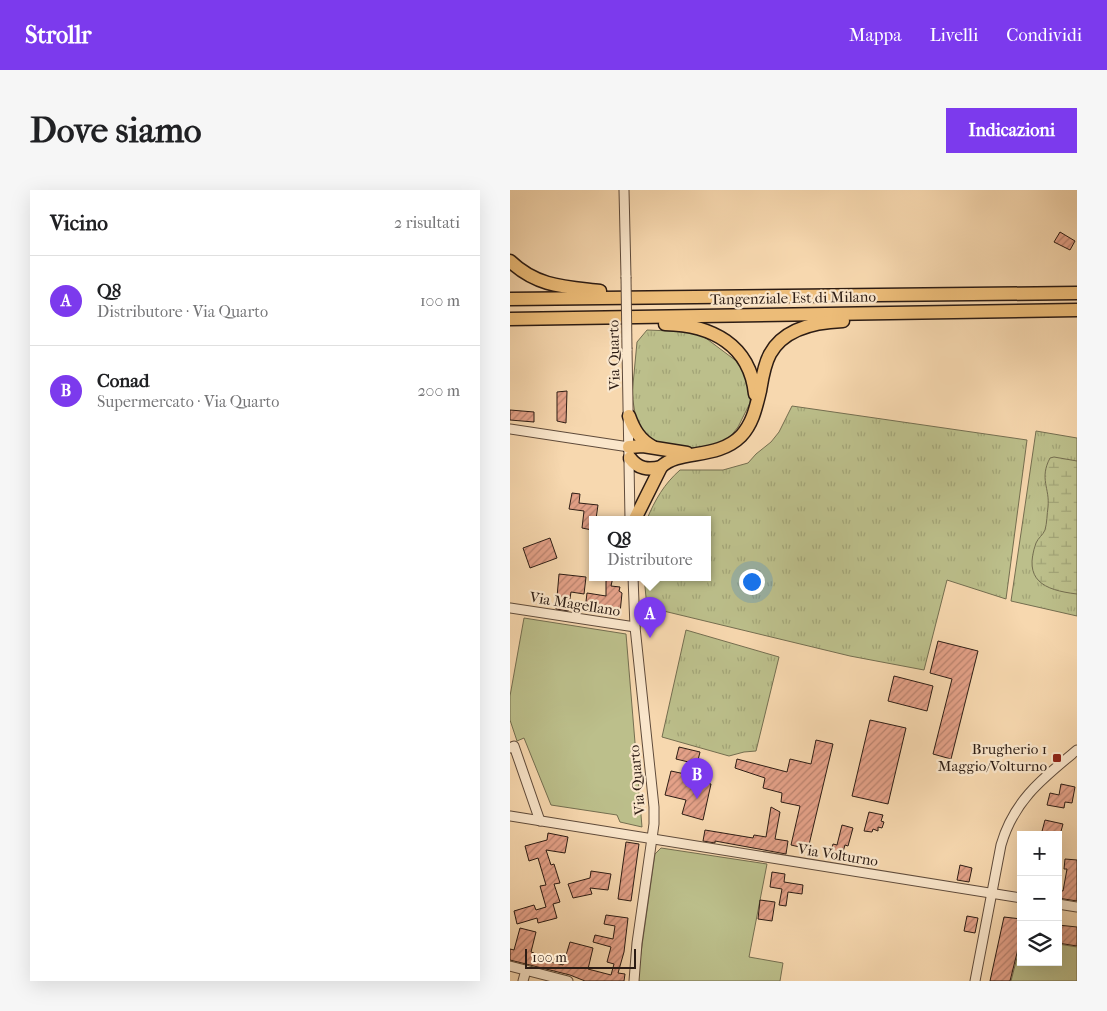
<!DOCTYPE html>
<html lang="it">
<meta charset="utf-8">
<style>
:root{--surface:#fff;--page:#f6f6f6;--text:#202124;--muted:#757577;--line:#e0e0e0;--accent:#7c3aed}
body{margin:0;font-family:"IM FELL French Canon",serif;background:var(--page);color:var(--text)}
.controls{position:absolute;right:15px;bottom:15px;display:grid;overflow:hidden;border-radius:0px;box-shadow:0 5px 20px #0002}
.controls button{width:45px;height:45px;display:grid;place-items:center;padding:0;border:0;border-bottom:1px solid var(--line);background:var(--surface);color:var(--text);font:25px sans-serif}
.scale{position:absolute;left:15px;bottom:12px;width:111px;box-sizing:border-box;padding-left:5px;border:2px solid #2c1c14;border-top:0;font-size:14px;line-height:18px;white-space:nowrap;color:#2c1c14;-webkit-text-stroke:4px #fae6cb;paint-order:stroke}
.you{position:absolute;left:241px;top:391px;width:18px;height:18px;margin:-12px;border:4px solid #fff;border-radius:50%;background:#1a73e8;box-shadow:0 0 0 8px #1a73e833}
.badge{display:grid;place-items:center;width:32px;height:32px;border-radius:50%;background:var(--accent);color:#fff;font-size:16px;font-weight:700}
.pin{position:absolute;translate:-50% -41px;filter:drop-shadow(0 1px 2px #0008)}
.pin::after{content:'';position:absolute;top:26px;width:18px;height:15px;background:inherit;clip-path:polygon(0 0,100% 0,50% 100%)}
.popup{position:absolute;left:79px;top:326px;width:122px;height:65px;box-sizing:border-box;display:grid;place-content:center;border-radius:0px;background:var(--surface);filter:drop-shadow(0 1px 4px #0005);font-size:16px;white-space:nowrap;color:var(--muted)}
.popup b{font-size:19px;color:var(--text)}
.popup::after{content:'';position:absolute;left:50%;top:100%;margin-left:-10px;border:10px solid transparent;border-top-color:var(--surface)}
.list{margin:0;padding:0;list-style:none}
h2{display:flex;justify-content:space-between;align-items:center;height:65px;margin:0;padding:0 20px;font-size:21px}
h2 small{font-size:16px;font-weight:400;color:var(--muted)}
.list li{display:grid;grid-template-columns:32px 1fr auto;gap:15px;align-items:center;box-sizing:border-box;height:90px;padding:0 20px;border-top:1px solid var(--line)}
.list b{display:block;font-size:19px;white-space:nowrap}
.list p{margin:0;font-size:16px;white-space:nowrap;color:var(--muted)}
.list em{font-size:16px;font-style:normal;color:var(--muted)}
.icon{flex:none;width:28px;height:28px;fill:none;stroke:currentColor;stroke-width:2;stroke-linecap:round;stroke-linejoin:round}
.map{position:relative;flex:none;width:567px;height:791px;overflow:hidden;border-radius:0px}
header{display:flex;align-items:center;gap:30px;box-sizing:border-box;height:70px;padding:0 25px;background:var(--accent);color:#fff}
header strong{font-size:24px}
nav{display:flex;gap:28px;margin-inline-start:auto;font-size:18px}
.intro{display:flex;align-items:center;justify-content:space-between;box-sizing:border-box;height:120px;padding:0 30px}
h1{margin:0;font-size:35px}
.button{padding:12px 22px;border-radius:0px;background:var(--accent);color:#fff;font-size:18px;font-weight:700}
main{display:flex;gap:30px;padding:0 30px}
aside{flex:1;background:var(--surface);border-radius:0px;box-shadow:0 5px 20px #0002}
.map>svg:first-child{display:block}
</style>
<header>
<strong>Strollr</strong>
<nav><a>Mappa</a><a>Livelli</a><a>Condividi</a></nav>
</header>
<div class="intro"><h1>Dove siamo</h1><a class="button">Indicazioni</a></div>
<main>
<aside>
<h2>Vicino<small>2 risultati</small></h2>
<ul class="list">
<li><span class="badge">A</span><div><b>Q8</b><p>Distributore · Via Quarto</p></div><em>100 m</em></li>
<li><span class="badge">B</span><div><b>Conad</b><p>Supermercato · Via Quarto</p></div><em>200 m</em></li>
</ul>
</aside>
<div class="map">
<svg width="567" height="791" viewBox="0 0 567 791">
<defs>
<pattern id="grass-tufts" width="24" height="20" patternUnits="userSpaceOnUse" patternTransform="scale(1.25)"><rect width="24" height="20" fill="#bcbf8b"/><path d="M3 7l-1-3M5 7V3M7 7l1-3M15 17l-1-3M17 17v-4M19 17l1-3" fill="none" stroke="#a2a477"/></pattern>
<pattern id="wetland-marsh" width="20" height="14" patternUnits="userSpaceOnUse" patternTransform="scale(1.25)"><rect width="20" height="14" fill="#bcbf8b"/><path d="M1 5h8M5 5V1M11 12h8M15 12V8" fill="none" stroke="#a2a477"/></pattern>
<pattern id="building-hatch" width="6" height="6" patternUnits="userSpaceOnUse" patternTransform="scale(1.25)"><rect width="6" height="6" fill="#e4a188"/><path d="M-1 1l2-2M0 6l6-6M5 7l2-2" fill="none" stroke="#b9826e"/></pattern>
</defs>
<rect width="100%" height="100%" fill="#f7d8af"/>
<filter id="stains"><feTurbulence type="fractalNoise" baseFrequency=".004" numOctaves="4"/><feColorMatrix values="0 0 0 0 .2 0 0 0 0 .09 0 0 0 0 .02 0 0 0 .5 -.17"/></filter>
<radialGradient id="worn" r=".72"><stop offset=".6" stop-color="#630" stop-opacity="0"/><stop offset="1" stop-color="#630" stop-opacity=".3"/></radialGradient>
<!-- grass -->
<g fill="url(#grass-tufts)" stroke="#746e50">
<polygon points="137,140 161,141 189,143 233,176 240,196 240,213 228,237 220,247 209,253 193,257 175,258 149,254 134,246 126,229 122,205 127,152"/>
<path d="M282 216 517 250 496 409 437 390 414 480 340 466 137 417 134 387H198V329H137C145 310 154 294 170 280H213L238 273 246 264 261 252 269 242Z"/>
<polygon points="526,241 567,248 567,426 501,411"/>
<polygon points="176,440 269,467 246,561 234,562 219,566 152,547"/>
</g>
<!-- wetland -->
<path fill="url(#wetland-marsh)" stroke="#746e50" d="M544 267 567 271V404C533 400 513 390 526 353 528 348 533 345 535 340 537 333 537 324 538 317 540 298 529 289 540 268Z"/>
<!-- park -->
<g fill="#bcbf8b" stroke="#746e50">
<polygon points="14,428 116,444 132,637 110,632 107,625 41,615 14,548 7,551 0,530 0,506"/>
<polygon points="151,658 257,674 239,767 273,773 270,791 127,791 145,664"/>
<polygon points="511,752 511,772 548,772 548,754 567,757 567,791 501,791"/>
</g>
<!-- building -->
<g fill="url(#building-hatch)" stroke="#2c1c14">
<polygon points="550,42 565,51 560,60 544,52"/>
<polygon points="57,201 56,233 47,231 47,202"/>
<polygon points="0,220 24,222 24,232 0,230"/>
<polygon points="62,303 70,304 69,313 88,315 86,329 82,329 82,340 72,338 74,321 59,319"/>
<polygon points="40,348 47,368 20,378 13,358"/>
<polygon points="49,384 76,387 74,404 61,402 58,421 46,419"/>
<polygon points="96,387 103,387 101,396 110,397 109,401 112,403 110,423 75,420 77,403 96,406"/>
<polygon points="428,451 468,461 441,569 423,564 442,489 420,483"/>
<polygon points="384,486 423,496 417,521 378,511"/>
<polygon points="360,530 396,538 378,614 342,606"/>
<polygon points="306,550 323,554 298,659 281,655 290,616 271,612 272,603 253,598 255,588 225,578 227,569 277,582 280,569 301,574"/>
<polygon points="169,557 190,562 187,574 166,569"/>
<polygon points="161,581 175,584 174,588 201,594 193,630 172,624 176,610 155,605"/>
<polygon points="551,594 565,597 562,613 555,612 554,618 537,615 540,603 549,605"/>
<polygon points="261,617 270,622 265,649 278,651 276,664 205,651 205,653 193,651 195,640 243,648 244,645 256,647"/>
<polygon points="359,622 373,625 371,631 374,632 372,638 368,637 368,641 363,639 362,642 354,641"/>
<polygon points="535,630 553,634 550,645 531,645"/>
<polygon points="332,635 343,638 338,656 335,655 332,665 321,662 323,654 327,655"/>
<polygon points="38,643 58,647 55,663 36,660 41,675 44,674 50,693 44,694 50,712 43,714 47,728 28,733 27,728 7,734 4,721 24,715 26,720 36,717 30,696 36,695 28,668 19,671 15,656 37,650"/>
<polygon points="116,652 129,654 121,711 108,709"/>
<polygon points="555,669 567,670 567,711 548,708 548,700 553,701 557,679 554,679"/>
<polygon points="450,675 462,678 459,692 447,690"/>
<polygon points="81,681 101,684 98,700 80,698 82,704 63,708 58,694 80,688"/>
<polygon points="262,682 275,684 274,692 293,695 292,704 278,702 276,716 269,715 272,699 260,697"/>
<polygon points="250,710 265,712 262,731 248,729"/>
<polygon points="96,725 118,728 114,762 108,783 115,784 114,791 75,791 60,785 0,770 0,759 4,760 10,738 26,742 21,762 24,763 23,767 53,775 60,752 83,758 78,779 101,785 104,774 97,772 101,757 83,752 85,745 103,749 105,736 94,734"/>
<polygon points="457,726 468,728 465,743 454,741"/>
<polygon points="494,727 511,729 511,747 500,791 480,791"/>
<polygon points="548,735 567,737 567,756 548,753"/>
</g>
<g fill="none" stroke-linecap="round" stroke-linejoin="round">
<!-- minor casing -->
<g stroke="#5f4b3b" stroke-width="11">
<g id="minor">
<polyline points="114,0 116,87"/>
<polyline points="117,159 120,329"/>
<polyline points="0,239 119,257"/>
<polyline points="123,387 125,437 144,617 144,634 127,753 124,791"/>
<polyline points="0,418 125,437"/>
<polyline points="0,558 4,556 30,631"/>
<polyline points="0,626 511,708"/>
<polyline points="548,714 567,717"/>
<polyline points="0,776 58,791"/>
<polyline points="13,791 16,780"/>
<path d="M465 791 491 655C504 610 533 588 567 560"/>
</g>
</g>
<!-- highway casing -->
<g stroke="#2c1c14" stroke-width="15">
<g id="highway">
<path d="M0 71C27 97 56 97 90 101"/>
<polyline points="0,109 567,103"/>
<polyline points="0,129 567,120"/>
<path d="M155 134C202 135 240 155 245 204"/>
<path d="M119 226C124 240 130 250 143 257"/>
<polyline points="119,257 133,256 177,263"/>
<path d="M120 268C128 279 138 280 151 277"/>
<path d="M125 329 151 277C169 259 207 270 231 246 243 233 246 217 250 201 252 189 254 175 260 164 274 138 306 132 333 131"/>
</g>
</g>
<!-- minor -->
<use href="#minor" stroke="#fae6cb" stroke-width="9"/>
<!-- highway -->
<use href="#highway" stroke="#ecbc78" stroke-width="12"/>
<!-- minor-bridge casing -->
<g stroke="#5f4b3b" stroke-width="11" stroke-linecap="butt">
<polyline id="minor-bridge" points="116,87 117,159"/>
</g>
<!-- minor-bridge -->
<use href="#minor-bridge" stroke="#fae6cb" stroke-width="9"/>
</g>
<!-- markers -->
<rect fill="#8f2418" stroke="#fae6cb" stroke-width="2" x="542" y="563" width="10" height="10" rx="2.5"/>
<g text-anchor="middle" stroke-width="4.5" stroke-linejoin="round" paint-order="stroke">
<!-- street labels -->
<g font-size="15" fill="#2c1c14" stroke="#fae6cb">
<text transform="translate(283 108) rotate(-1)" y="5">Tangenziale Est di Milano</text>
<text transform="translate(104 165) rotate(-91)" y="5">Via Quarto</text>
<text transform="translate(65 414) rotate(9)" y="5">Via Magellano</text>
<text transform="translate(127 590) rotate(-95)" y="5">Via Quarto</text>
<text transform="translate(328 665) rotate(9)" y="5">Via Volturno</text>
</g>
<!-- poi labels -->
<g font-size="15" fill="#2c1c14" stroke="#fae6cb" text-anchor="end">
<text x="537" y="564">Brugherio 1<tspan x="537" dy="17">Maggio/Volturno</tspan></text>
</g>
</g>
<rect width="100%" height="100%" filter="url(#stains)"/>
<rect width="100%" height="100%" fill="url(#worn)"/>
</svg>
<div class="controls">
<button>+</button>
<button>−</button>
<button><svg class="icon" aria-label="layers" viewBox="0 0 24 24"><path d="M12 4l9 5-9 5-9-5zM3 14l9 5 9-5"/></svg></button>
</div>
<div class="scale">100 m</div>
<div class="you"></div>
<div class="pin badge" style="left:140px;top:448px">A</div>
<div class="popup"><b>Q8</b>Distributore</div>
<div class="pin badge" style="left:187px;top:609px">B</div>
</div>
</main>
